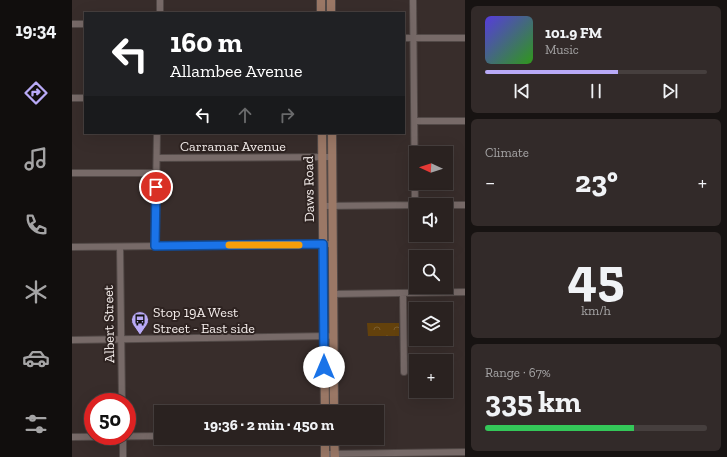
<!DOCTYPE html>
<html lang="en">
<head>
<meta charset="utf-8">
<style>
  :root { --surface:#2a2220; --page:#322a29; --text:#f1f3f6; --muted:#a5a4a5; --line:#463f3e; --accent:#b9aaf7 }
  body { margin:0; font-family:"Zilla Slab",serif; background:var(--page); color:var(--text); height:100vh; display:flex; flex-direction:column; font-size:15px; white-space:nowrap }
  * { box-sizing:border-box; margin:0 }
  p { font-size:13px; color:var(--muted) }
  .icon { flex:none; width:22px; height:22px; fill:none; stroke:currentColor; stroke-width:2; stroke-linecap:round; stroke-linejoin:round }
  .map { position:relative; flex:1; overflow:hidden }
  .side { display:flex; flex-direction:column; gap:6px; padding:6px; background:#171312; width:262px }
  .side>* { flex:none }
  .banner { position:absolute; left:12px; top:12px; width:321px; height:122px; border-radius:0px; box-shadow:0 4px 16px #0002,0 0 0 1px var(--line); background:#202124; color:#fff; overflow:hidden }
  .needle { width:26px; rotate:273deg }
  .buttons { position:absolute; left:337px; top:146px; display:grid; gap:8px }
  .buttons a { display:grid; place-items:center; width:44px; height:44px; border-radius:0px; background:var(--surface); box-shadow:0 4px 16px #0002,0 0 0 1px var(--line); font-size:20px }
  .speed { position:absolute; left:12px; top:393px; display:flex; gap:8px; font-size:20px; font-weight:700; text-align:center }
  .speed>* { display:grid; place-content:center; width:52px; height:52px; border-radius:50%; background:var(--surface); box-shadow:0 4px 16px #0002,0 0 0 1px var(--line); line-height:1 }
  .speed .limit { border:6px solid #d22; background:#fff; color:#111 }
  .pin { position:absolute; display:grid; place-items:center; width:34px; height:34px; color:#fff; margin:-17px; border:2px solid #fff; border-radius:50%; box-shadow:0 1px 4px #0007 }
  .me { position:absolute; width:44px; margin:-22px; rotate:0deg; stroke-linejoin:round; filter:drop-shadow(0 0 3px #0008) }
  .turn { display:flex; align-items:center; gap:14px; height:84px; padding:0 20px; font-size:18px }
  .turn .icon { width:52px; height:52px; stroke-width:2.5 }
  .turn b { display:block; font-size:28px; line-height:34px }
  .lanes { display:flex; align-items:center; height:38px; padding:0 20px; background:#0003; justify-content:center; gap:20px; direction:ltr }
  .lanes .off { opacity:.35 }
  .big { font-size:30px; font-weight:800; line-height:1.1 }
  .side .tile { flex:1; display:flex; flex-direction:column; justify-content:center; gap:6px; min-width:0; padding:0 14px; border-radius:6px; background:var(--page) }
  .side .dial { align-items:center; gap:0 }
  .dial b { font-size:52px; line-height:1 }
  .song { display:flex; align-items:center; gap:12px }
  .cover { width:48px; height:48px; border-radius:6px; background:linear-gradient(135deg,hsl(250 70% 55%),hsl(110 70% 35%)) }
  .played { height:4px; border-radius:2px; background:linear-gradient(90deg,var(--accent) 60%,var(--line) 60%) }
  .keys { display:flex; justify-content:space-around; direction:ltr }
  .heat { display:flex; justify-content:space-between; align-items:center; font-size:22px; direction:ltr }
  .charge { height:6px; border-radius:3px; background:linear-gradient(90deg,#34c759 67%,var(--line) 0) }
  .trip { position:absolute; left:82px; top:405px; width:230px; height:40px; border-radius:0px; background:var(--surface); box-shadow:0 4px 16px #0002,0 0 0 1px var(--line); font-weight:800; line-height:40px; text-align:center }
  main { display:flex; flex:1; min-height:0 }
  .tab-bar { display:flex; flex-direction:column; width:72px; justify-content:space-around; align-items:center; background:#110e0d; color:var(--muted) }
  .tab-bar .icon { width:28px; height:28px }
  .tab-bar .current { color:var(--accent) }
  .tab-bar b { font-size:18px; color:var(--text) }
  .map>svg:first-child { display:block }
</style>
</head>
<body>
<main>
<nav class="tab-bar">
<b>19:34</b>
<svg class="icon current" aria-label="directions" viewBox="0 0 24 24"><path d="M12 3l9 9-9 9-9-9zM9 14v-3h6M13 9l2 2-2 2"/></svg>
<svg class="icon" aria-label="music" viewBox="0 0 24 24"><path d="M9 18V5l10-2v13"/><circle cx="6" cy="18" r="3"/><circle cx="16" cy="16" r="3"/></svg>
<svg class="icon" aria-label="phone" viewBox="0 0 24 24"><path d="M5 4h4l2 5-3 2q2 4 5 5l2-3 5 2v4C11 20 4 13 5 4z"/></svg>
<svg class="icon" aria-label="climate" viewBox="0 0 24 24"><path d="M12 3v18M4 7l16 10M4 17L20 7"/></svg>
<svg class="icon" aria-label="car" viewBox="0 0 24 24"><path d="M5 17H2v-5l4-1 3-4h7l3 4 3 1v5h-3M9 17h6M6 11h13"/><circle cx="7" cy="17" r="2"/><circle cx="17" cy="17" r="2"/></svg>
<svg class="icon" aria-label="filters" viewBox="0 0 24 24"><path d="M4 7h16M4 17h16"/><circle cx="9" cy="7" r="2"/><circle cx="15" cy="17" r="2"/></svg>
</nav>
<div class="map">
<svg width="393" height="457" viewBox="0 0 393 457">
  <defs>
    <pattern id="forest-crowns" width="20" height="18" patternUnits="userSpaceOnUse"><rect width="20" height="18" fill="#63410c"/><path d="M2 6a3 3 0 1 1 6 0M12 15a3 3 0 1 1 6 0" fill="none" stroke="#7a5d30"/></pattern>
  </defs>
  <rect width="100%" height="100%" fill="#382d2b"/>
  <!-- forest -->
  <path fill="url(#forest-crowns)" d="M295,323H327V336H296Z"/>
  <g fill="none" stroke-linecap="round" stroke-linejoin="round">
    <!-- minor casing -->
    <g stroke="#524947" stroke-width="8">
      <path id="minor" d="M341,0L343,205
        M88,13V0
        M0,24H13
        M332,38H393
        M0,98H13
        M343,121H393
        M85,158L260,157
        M0,173H85
        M363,205H393
        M251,206L344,205
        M83,246L85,133
        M0,247L261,244
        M48,247L50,402
        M331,293L332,372
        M261,294L393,292
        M0,340L256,336
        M51,436V457
        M0,437L89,436
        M253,454L393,452"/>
    </g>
    <!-- secondary casing -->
    <g stroke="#524947" stroke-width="10">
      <path id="secondary" d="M249,0V13
        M259,0V13
        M250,133L253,412
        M260,133L262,412
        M253,438V457
        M262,438L263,457"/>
    </g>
    <!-- minor -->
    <use href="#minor" stroke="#776a68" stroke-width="6"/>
    <!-- secondary -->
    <use href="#secondary" stroke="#9b7866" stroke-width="8"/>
  </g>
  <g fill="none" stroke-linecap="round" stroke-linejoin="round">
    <!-- route casing -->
    <g stroke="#114b97" stroke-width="10">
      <path id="route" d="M84,187L83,246L251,244L252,367"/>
    </g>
    <!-- route -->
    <use href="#route" stroke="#1a73e8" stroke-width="7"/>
    <!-- slow -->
    <path stroke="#f59e0b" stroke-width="7" d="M157,245H227"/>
  </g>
  <!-- icons -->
  <defs>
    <g id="bus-pin" transform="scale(0.9)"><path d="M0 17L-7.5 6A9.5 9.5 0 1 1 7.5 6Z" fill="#b9aaf7" stroke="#2e2321"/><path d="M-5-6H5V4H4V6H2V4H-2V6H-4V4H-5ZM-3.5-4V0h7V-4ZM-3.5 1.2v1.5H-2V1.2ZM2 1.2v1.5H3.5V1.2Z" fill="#111"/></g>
  </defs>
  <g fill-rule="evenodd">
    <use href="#bus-pin" x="68" y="320"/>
  </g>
  <g text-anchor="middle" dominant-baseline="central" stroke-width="4" stroke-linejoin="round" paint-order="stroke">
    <!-- street labels -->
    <g font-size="14" fill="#f4edeb" stroke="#2e2321">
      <text x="161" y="146">Carramar Avenue</text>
      <text transform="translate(237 189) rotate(-91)">Daws Road</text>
      <text transform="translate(37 324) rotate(-91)">Albert Street</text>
    </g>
    <!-- poi labels -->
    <g font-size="14" fill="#f4edeb" stroke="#2e2321" text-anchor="start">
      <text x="81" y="312">Stop 19A West<tspan x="81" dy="16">Street - East side</tspan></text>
    </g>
  </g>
</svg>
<div class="buttons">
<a><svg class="needle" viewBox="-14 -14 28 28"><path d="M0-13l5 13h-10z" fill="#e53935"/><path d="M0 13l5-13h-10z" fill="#a5a4a5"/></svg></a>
<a><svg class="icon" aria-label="sound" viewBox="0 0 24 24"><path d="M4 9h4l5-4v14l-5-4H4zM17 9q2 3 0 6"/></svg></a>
<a><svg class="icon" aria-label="search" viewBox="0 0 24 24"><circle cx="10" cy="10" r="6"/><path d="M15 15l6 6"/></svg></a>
<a><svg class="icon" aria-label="layers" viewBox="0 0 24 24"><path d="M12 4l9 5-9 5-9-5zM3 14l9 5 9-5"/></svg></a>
<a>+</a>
</div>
<div class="speed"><div class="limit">50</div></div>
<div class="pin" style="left:84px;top:187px;background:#d93025"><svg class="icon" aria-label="arrive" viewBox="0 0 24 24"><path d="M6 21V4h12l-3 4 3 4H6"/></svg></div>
<svg class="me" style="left:252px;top:367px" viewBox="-20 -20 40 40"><circle r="19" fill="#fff"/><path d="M0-13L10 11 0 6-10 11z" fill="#1a73e8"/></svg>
<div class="trip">19:36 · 2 min · 450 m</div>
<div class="banner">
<div class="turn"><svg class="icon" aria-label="left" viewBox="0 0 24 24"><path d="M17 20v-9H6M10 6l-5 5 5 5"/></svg><div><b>160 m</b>Allambee Avenue</div></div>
<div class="lanes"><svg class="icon" aria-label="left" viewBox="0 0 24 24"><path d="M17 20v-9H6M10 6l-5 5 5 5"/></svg><svg class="icon off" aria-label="ahead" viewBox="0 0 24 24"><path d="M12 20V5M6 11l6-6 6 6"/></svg><svg class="icon off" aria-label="right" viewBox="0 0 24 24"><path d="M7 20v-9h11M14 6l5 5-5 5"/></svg></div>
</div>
</div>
<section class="side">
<div class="tile">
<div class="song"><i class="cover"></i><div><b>101.9 FM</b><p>Music</p></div></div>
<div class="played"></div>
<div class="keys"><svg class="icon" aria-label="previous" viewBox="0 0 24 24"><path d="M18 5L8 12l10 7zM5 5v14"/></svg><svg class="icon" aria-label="pause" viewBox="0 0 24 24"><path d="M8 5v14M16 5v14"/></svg><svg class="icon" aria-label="next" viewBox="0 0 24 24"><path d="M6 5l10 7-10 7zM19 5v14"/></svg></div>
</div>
<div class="tile"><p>Climate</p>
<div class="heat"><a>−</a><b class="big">23°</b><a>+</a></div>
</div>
<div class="tile dial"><b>45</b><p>km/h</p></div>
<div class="tile"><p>Range · 67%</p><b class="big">335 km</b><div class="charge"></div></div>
</section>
</main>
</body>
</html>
